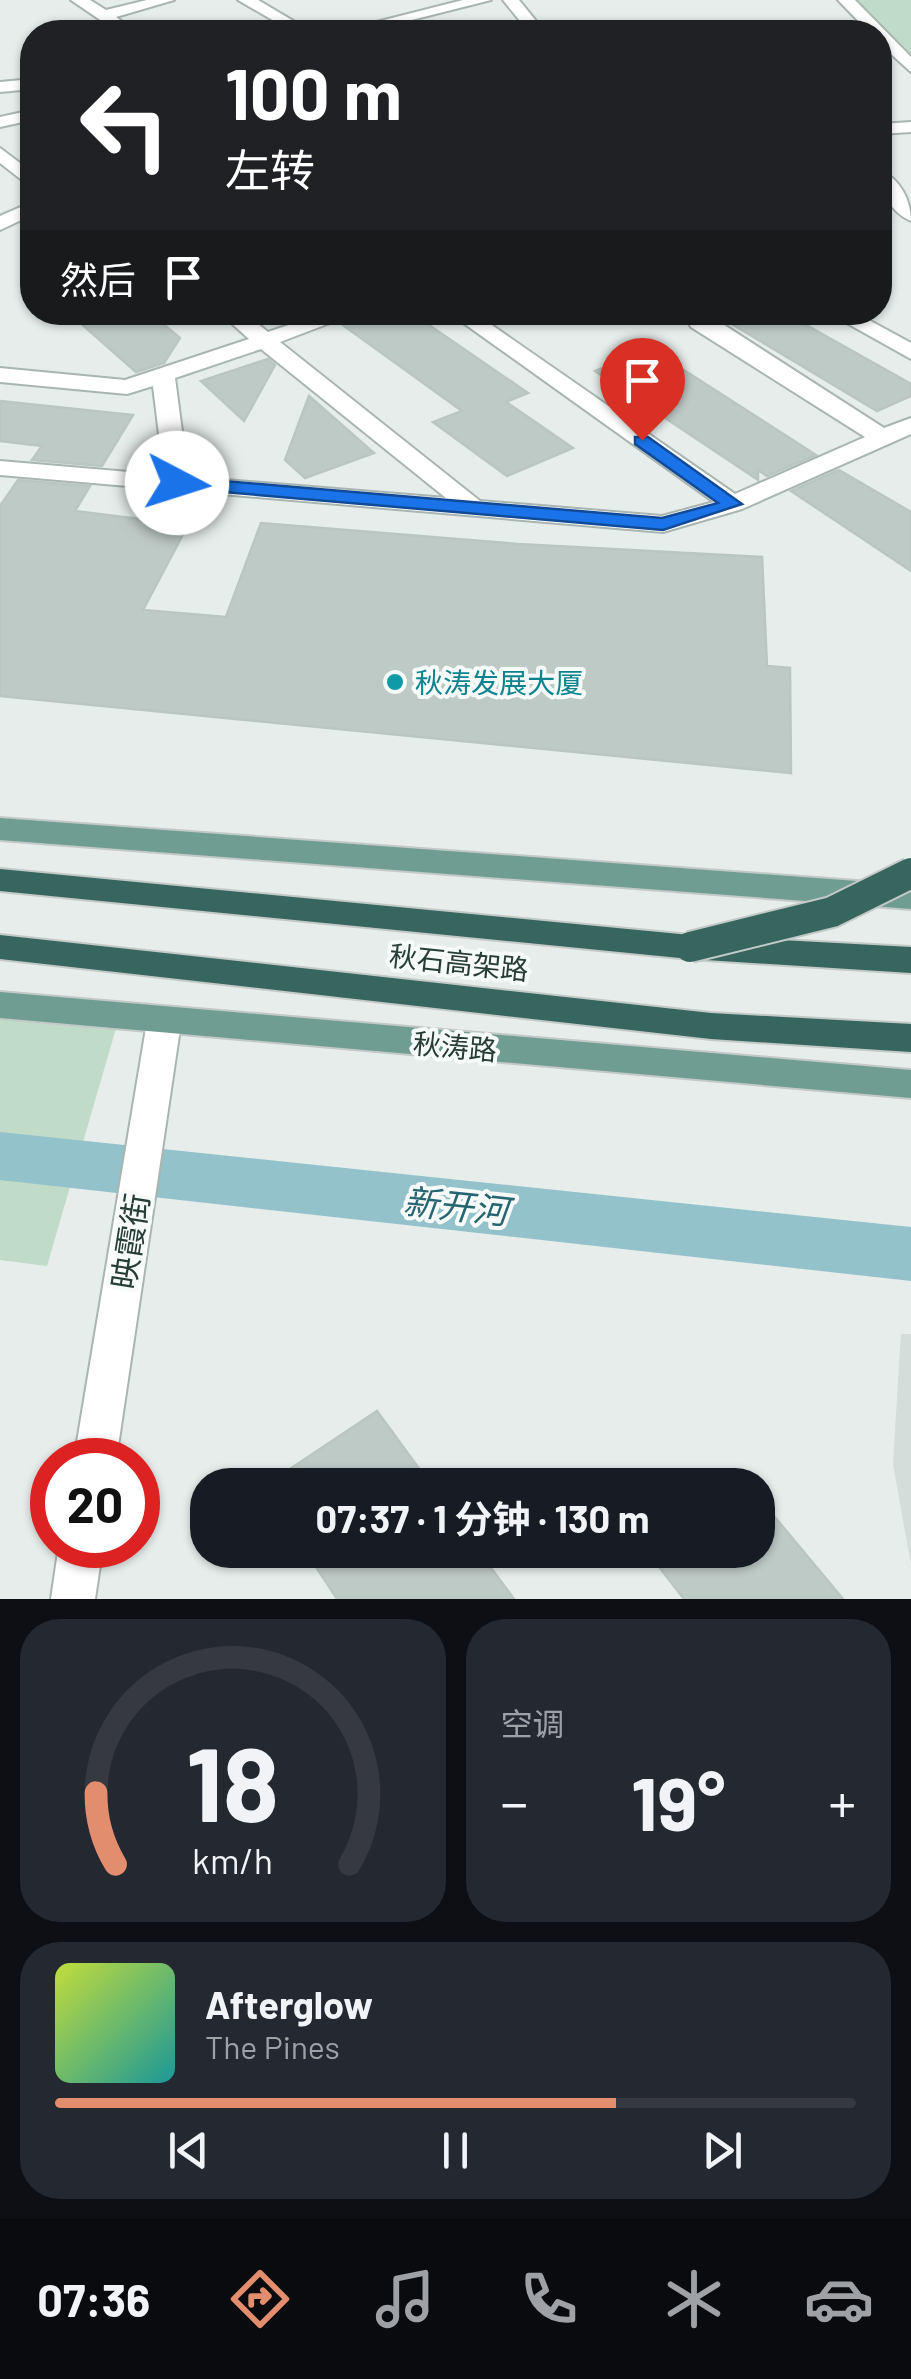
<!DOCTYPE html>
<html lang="zh">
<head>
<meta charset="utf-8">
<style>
  :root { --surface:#171b24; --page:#242831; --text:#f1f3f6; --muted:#9ea1a6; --line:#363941; --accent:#e28d6e }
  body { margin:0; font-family:Barlow,"Noto Sans SC",sans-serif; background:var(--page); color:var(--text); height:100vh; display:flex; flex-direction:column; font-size:38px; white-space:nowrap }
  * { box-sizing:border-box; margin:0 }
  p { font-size:32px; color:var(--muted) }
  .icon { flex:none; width:55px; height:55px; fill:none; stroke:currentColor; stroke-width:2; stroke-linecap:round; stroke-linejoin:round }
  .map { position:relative; height:1599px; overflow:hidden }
  .details { display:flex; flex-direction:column; gap:20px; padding:20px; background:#0d0f14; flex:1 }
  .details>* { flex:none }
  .top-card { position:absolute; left:20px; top:20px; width:872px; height:305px; border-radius:40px; box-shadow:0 2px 8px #0004; background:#202124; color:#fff; overflow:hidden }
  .speed { position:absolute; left:30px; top:1438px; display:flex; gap:20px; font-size:50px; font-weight:700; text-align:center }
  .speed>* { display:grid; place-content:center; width:130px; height:130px; border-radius:50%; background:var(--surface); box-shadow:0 2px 8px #0004; line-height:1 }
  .speed .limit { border:15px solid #d22; background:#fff; color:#111 }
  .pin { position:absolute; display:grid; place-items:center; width:85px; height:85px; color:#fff; margin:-102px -42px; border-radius:50% 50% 50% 0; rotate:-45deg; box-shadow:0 0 10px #0007 }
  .pin .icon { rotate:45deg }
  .me { position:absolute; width:110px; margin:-55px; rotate:95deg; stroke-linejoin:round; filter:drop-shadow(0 0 8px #0008) }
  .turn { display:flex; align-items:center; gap:35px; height:210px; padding:0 40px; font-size:45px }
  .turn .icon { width:130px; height:130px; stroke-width:2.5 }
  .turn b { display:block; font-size:70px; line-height:85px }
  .then { display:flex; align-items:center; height:95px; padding:0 40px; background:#0003; gap:20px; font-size:38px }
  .big { font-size:75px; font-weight:700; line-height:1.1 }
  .details .card { flex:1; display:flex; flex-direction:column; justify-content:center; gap:15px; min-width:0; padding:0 35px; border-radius:40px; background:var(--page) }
  .details .dial { align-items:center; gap:0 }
  .dial svg { height:260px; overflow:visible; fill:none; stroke:var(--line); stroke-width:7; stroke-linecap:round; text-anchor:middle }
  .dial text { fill:var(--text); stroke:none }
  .song { display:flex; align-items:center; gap:30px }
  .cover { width:120px; height:120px; border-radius:15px; background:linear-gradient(135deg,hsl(70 70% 55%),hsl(180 70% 35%)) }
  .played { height:10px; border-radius:5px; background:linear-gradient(90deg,var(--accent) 70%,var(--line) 70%) }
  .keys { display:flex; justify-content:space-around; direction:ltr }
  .heat { display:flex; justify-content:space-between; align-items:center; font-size:55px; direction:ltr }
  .details .tiles { flex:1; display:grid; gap:20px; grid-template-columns:1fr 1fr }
  .card:last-child { grid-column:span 2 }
  .trip { position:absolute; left:190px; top:1468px; width:585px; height:100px; border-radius:40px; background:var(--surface); box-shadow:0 2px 8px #0004; font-weight:700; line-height:100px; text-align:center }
  .tab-bar { display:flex; height:160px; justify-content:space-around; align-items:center; background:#090b0e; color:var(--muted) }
  .tab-bar .icon { width:70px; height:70px }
  .tab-bar .selected { color:var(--accent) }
  .tab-bar b { font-size:45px; color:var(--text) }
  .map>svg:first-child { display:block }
</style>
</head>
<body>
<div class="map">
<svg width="911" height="1599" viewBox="0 0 911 1599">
  <rect width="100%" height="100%" fill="#e6edea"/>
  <!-- built -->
  <path fill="#d4ddd9" d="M901,1334H911V1565L893,1464Z"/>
  <!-- green -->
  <path fill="#c1dbc9" d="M846,0H911V67Z
    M0,1005L119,1018L47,1266L0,1260Z"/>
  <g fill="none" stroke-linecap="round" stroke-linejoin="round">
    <!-- canal -->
    <path fill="#94c2cb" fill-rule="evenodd" d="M0,1132L911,1227V1281L0,1180Z"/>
  </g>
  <!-- building -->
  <path fill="#becac6" stroke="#b9c6c1" stroke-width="2.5" d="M68,312H149L180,338L164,363L136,372Z
    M362,312H410L528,393L506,402L573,448L507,476L433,422L462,411L340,323Z
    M712,312H783L911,384V396L877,411Z
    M651,349L816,455L767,476L758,470V480L595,371Z
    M268,359L275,365L244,421L201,381Z
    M309,396L374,453L305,478L285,460Z
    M0,401L133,415L102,466L32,460L42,446L0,441Z
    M839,470L911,512V571L791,491Z
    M18,480L90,486L75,511L188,525L143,610L226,617L261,523L518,544L762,557L767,666L790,668L791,773L0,696V506Z
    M377,1411L431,1485H266Z
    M758,1497L843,1599H684L649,1554L654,1550H758Z
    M305,1550H478L514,1599H337Z"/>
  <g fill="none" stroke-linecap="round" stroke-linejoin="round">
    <!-- minor casing -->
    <g stroke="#a9b5b1" stroke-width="4">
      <path id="minor" d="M71,0H90L106,10L147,0H174L116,17L136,32H118Z
        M238,0H258L312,32H293Z
        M463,0H491L364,32H337Z
        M503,0H519L545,32H529Z
        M838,0H855L911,57V72L880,44V32H869Z
        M32,79V89L0,92V82Z
        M32,110V120L0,127V117Z
        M911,122V132L880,134V124Z
        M0,148L32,172V188L0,163Z
        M880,170C900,179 911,200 911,221C891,213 880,191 880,170Z
        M32,202V215L0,230V216Z
        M219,312H243L268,332L327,312H359L280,342L480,501L662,516L714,502L448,312H473L735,494L865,437L691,327L683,312H704L884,428L911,418V434L742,509L663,532L0,475V461L164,475L153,386L127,394L0,382V368L125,380L249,339ZM261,349L446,498L188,477L175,378Z
        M827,312H854L911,343V359Z
        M164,1009L176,1013L181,1022L116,1460H74L147,1022L152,1013Z
        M59,1545H103L95,1599H51Z"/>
    </g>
    <!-- major casing -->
    <g stroke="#c3c9c7" stroke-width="4">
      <path id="major" d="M0,818L911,885V909L0,840Z
        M0,992L911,1070V1098L0,1018Z"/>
    </g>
    <!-- highway casing -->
    <g stroke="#c3c9c7" stroke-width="4">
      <path id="highway" d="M0,869L690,935L911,947V973L690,959L0,891Z
        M0,935L711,1013L911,1024V1052L711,1039L0,959Z"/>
    </g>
    <!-- minor -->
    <use href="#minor" fill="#fff" fill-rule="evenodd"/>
    <!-- major -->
    <use href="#major" fill="#6f9d92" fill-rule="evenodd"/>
    <!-- highway -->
    <use href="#highway" fill="#36665d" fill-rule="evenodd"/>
    <!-- highway-bridge casing -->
    <g stroke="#c3c9c7" stroke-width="34" stroke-linecap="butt">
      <path id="highway-bridge" d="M690,947L832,912L911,873"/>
    </g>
    <!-- highway-bridge -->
    <use href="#highway-bridge" stroke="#36665d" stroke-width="30"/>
  </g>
  <!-- route -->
  <path fill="#1a73e8" stroke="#114b97" stroke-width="2.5" d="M635,437H648L742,504L663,530L177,488L168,483L177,477L662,518L718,503L635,444Z"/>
  <!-- markers -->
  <circle fill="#0f9aa8" stroke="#f6faf8" stroke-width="4" cx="395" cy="682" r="10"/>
  <g text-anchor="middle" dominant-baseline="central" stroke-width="8" stroke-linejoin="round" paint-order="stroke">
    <!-- culture labels -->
    <g font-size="28" fill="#0d838f" stroke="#f6faf8" text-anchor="start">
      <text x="415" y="682">秋涛发展大厦</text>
    </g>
    <!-- street labels -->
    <g font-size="28" fill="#273d37" stroke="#f6faf8">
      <text transform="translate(459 962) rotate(6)">秋石高架路</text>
      <text transform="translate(455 1046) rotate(5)">秋涛路</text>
    </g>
    <!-- near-street labels -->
    <g font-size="32" fill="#273d37" stroke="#f6faf8">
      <text transform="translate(129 1241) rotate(-81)">映霞街</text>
    </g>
    <!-- near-water labels -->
    <g font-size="35" font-style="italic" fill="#276573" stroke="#f6faf8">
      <text transform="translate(456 1205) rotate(6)">新开河</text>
    </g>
  </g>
</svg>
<div class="speed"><div class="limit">20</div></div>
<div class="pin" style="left:642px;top:440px;background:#d93025"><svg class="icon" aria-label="arrive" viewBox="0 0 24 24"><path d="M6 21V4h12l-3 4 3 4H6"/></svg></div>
<svg class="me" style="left:177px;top:483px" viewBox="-20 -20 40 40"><circle r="19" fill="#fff"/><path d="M0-13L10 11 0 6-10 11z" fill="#1a73e8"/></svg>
<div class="trip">07:37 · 1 分钟 · 130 m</div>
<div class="top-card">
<div class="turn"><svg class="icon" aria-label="left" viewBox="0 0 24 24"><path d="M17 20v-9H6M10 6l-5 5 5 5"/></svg><div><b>100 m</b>左转</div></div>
<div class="then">然后<svg class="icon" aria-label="arrive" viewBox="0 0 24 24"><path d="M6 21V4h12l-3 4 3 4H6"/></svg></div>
</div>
</div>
<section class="details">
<div class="tiles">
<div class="card dial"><svg viewBox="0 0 100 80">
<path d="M14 69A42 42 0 1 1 86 69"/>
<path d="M14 69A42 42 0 0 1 8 47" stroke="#e28d6e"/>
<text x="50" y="56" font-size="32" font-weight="700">18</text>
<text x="50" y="72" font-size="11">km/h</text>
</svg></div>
<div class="card"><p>空调</p>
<div class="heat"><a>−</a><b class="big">19°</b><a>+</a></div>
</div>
<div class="card">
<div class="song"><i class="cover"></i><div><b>Afterglow</b><p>The Pines</p></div></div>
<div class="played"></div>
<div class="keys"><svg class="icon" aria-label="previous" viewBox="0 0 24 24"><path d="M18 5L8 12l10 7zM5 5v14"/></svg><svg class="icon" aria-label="pause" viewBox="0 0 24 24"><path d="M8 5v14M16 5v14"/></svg><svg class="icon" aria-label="next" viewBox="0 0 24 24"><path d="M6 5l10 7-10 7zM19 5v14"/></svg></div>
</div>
</div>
</section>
<nav class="tab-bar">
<b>07:36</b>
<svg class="icon selected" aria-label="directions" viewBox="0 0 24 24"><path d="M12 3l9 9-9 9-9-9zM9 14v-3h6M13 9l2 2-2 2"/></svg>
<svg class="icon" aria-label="music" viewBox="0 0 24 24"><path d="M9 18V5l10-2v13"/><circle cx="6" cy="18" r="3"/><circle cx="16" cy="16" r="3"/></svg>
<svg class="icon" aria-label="phone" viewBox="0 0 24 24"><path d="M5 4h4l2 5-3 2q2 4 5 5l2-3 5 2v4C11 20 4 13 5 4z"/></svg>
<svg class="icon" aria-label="climate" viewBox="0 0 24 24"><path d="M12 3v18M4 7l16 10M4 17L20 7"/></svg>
<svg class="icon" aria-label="car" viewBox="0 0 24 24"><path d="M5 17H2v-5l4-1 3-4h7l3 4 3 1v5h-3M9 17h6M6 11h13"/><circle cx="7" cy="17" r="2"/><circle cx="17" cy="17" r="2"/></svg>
</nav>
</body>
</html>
